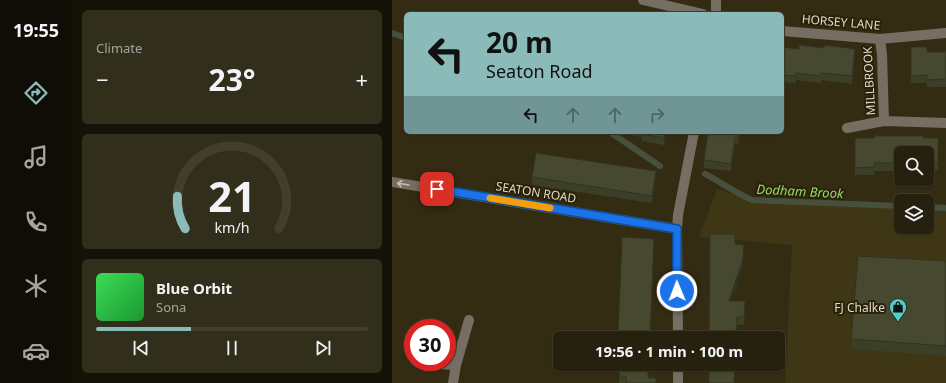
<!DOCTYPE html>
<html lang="en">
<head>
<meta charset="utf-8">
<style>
  :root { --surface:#26210e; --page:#322e1c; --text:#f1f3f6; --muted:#a4a39e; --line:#423e2e; --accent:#8bbbb9 }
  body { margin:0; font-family:"Noto Sans",sans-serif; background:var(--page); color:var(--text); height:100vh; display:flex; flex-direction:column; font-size:15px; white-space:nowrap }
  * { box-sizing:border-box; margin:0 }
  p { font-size:13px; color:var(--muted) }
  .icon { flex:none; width:22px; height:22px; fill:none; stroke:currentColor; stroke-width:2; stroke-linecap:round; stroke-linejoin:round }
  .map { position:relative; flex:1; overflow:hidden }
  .side { display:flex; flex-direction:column; gap:10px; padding:10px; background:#151208; width:320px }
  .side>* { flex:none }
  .top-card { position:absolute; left:12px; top:12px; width:380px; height:122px; border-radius:6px; box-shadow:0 1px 3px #0004,0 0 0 1px var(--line); background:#8bbbb9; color:#111; overflow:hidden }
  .buttons { position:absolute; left:502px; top:146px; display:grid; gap:8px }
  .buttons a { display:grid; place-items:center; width:40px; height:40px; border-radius:6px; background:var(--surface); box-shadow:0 1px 3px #0004,0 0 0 1px var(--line); font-size:20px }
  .speed { position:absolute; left:12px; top:319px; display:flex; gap:8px; font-size:20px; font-weight:700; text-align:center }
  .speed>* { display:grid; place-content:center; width:52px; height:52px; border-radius:50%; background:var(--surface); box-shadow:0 1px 3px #0004,0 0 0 1px var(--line); line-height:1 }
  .speed .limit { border:6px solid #d22; background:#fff; color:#111 }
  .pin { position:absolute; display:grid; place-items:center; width:34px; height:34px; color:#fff; margin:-17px; border-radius:8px; box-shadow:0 2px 6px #0006 }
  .me { position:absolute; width:44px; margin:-22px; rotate:359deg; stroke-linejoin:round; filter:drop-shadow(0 0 3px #0008) }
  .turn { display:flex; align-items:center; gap:14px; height:84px; padding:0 16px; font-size:18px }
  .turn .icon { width:52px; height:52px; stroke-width:2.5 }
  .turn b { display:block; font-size:28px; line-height:34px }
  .lanes { display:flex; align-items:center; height:38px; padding:0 16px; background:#0003; justify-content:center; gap:20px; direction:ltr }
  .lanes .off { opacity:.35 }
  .big { font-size:30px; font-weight:700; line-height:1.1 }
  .side .card { flex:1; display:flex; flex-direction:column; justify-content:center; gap:6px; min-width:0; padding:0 14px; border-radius:6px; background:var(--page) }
  .side .dial { align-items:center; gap:0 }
  .dial svg { height:104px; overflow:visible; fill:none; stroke:var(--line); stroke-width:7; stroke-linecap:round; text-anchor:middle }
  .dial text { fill:var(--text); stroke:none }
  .song { display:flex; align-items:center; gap:12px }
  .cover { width:48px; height:48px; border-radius:6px; background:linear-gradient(135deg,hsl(130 70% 55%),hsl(130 70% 35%)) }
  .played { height:4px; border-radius:2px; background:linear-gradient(90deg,var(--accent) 35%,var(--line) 35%) }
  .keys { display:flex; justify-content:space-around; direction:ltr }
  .heat { display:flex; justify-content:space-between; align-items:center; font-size:22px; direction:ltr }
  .trip { position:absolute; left:161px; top:331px; width:232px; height:40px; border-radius:6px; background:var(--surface); box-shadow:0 1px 3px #0004,0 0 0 1px var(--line); font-weight:700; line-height:40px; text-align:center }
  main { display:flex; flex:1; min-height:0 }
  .menu { display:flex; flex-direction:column; width:72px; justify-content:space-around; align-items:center; background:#0f0d06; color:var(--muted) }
  .menu .icon { width:28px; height:28px }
  .menu .selected { color:var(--accent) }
  .menu b { font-size:18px; color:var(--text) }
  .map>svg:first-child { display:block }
</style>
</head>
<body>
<main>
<nav class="menu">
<b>19:55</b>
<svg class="icon selected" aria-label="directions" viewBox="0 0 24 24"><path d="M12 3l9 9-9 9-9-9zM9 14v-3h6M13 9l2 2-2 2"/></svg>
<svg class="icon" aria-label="music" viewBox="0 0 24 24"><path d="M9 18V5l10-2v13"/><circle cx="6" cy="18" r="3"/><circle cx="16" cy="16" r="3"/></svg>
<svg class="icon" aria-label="phone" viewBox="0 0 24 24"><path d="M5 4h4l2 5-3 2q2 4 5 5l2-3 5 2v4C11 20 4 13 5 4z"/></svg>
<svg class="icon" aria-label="climate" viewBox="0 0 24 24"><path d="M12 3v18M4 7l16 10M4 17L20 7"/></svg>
<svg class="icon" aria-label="car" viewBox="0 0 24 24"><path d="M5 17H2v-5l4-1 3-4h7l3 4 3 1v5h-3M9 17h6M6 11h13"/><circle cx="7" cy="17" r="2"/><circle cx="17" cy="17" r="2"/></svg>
</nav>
<section class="side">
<div class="card"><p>Climate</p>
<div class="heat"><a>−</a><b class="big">23°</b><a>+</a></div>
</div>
<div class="card dial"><svg viewBox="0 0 100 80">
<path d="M14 69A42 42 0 1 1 86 69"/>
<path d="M14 69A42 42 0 0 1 8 44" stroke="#8bbbb9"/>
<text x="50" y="56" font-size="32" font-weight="700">21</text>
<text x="50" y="72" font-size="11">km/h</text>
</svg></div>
<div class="card">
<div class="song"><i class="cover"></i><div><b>Blue Orbit</b><p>Sona</p></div></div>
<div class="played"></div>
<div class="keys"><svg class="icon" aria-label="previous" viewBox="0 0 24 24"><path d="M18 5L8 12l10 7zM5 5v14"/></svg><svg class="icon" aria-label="pause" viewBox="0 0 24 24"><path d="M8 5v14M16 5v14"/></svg><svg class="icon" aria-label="next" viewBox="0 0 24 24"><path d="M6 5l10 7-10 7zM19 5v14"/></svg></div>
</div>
</section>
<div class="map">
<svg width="554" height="383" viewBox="0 0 554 383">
  <rect width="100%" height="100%" fill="#332c13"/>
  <!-- built -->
  <path fill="#3e3614" d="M325,189L360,200L509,206V227H535V207L554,208V383H393L400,245L307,237Z"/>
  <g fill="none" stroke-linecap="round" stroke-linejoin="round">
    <!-- stream -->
    <path stroke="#47503d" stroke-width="6" d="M0,33L14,38
      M218,132L268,166
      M313,174C329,182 343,193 360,200L509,206
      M535,207L554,208"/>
    <!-- minor -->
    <path stroke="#766e63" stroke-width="10" d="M251,0L311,14
      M324,14V0
      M390,31L488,39L554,33
      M488,39L490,54L492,121
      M455,128L492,121L554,123
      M0,182L285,229
      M286,338L285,229L286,215L302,132
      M28,363L64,365
      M286,364V383
      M61,383L64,365L77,320"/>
  </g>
  <!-- wall -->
  <path fill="#3c3f28" d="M390,47L463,56L460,84L429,80V83L404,80V83L390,82Z
    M519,47L535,52H554V87H535V83H519Z
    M241,132H274L272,145L250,141V137L241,136Z
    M348,132L346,144H343L339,171L312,168V160L319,133Z
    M463,138H546V170H535V153H509V171H482V175H463Z
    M140,177L264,179L260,203L140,185Z
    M318,234L343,244L351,266L339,301H353L352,325H345Z
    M554,261V356L459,349V339Z
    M228,364H257L256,378L264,383H227Z"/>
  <!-- shaded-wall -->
  <path fill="#313321" d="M463,49V56L460,84V76Z
    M273,132H274L272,145V138Z
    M347,132H348L346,144V137Z
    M343,137V144L339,171V164Z
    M264,171V179L260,203V196Z
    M352,245L351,266L337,308V301Z"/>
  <!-- building -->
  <path fill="#46492f" stroke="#313321" d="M407,45L432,48V45L463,49L460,76L429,73V76L404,73V76L390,75V47L407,49Z
    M519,47H535V52H554V79L535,80V75L519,76Z
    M250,132H273L272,138L250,134Z
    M316,132L319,133V132H347L346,137H343L339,164L312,160Z
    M482,136H531V138H546V163H535V153H509V163H482V167L463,168V138H482Z
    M144,153L264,171L260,196L140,177Z
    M318,234H343V244L352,245L351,259L337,301H353L352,317H345L344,338H317Z
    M230,237L262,239L258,338H230V337L226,336Z
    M466,256L554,261V346L459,339Z
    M228,364H256V378H264V383H234V376H227Z
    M317,364H343L342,383H317Z"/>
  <!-- one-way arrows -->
  <defs><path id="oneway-shaft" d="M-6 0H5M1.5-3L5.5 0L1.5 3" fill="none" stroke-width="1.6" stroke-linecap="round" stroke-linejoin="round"/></defs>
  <use stroke="#c5c0b2" href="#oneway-shaft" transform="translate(11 184) rotate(-171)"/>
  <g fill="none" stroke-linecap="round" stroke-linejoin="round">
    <!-- route casing -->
    <g stroke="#114b97" stroke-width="10">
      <path id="route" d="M45,189L285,229V291"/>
    </g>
    <!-- route -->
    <use href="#route" stroke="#1a73e8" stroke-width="7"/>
    <!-- slow -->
    <path stroke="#f59e0b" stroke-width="7" d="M98,198L158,208"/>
  </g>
  <!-- icons -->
  <defs>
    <g id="shop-pin" transform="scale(0.9)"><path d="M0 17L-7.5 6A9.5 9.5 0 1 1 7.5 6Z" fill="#52cdcc" stroke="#292208"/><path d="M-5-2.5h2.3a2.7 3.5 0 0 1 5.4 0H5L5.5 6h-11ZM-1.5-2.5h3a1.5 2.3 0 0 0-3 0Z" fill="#111"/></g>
  </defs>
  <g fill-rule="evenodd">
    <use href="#shop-pin" x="506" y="307"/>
  </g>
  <g text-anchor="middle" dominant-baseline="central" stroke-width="4" stroke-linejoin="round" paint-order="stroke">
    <!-- street labels -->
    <g font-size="12" fill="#dfdbcc" stroke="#292208">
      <text transform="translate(449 22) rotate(5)">HORSEY LANE</text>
      <text transform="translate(477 81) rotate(-93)">MILLBROOK</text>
      <text transform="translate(144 192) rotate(9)">SEATON ROAD</text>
    </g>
    <!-- poi labels -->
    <g font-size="12" fill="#dfdbcc" stroke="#292208" text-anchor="end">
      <text x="493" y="307">FJ Chalke</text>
    </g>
    <!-- water labels -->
    <g font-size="13" font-style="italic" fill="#97d970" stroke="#292208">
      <text transform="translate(408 191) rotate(3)">Dodham Brook</text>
    </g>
  </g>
</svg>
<div class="buttons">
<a><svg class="icon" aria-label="search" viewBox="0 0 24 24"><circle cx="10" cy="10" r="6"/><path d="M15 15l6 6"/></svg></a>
<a><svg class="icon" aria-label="layers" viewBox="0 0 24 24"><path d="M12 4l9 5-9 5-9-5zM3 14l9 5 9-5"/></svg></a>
</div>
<div class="speed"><div class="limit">30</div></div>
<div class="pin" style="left:45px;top:189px;background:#d93025"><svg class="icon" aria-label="arrive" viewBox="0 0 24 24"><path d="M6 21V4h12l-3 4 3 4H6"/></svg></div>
<svg class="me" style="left:285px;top:291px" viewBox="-20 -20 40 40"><circle r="17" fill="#1a73e8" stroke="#fff" stroke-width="3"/><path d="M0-11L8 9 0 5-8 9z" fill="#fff"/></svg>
<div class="trip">19:56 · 1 min · 100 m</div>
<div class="top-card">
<div class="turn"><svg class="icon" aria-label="left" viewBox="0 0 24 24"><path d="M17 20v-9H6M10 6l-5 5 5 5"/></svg><div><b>20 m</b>Seaton Road</div></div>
<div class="lanes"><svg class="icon" aria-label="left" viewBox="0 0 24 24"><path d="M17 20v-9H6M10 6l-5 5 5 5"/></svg><svg class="icon off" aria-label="ahead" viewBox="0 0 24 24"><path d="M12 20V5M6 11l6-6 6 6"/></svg><svg class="icon off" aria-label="ahead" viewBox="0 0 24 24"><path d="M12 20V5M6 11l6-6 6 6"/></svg><svg class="icon off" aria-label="right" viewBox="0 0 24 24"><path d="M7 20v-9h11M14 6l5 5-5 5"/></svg></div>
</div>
</div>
</main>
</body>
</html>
